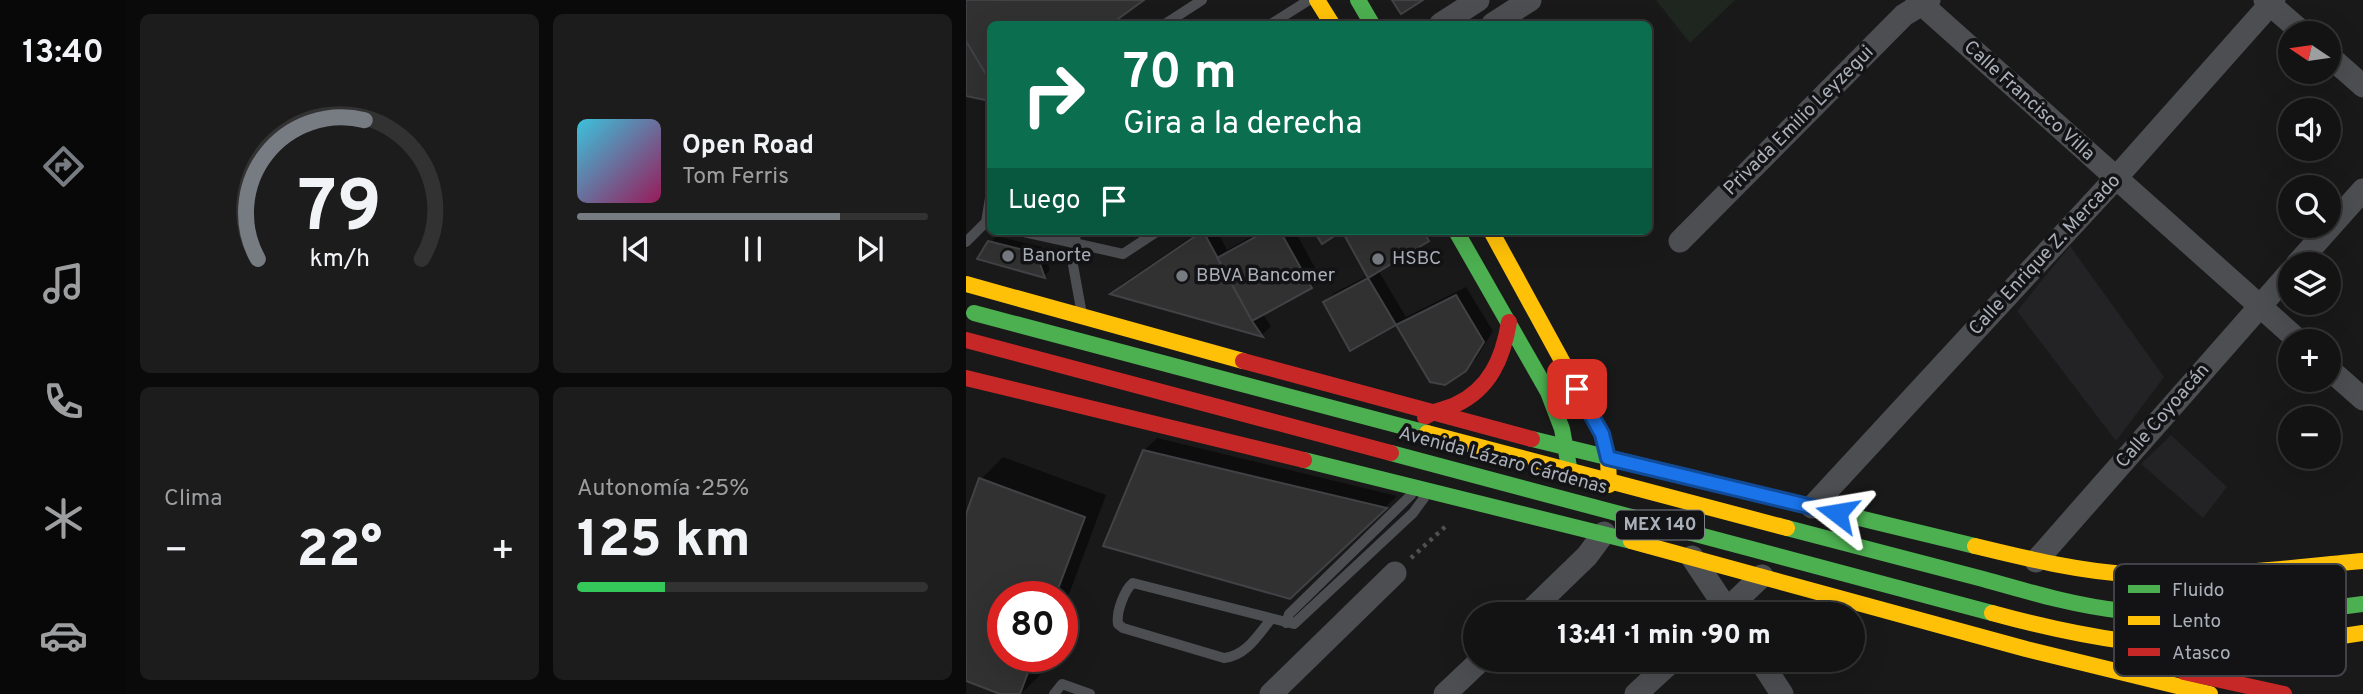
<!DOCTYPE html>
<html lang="es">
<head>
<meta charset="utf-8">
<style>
  :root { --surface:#131313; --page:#1c1c1c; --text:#f1f3f6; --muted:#9d9ea0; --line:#323233; --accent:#777b82 }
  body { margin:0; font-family:Overpass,sans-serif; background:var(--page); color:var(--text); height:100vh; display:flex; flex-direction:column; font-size:26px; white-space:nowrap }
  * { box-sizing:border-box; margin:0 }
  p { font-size:23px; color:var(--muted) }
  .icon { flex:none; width:38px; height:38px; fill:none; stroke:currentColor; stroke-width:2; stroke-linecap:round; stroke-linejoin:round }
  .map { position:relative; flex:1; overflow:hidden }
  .side { display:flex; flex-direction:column; gap:14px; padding:14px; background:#0a0a0a; width:840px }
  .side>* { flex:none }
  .hud { position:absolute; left:21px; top:21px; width:665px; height:214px; border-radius:10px; box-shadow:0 7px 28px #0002,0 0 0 2px var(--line); background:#0b6e4f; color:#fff; overflow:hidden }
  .needle { width:46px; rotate:283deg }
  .tools { position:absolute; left:1312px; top:21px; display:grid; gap:14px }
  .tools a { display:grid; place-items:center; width:63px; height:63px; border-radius:50%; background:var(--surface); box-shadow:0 7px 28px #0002,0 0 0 2px var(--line); font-size:35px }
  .speed { position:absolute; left:21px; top:581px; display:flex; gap:14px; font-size:35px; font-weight:700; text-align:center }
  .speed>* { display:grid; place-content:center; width:91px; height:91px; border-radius:50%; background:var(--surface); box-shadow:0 7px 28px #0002,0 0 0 2px var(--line); line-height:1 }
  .speed .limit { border:10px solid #d22; background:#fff; color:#111 }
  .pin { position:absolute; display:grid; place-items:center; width:60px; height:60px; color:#fff; margin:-30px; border-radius:14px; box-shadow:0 4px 10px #0006 }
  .me { position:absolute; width:77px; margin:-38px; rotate:284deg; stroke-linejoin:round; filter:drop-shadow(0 0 5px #0008) }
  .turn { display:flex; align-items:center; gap:24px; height:147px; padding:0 21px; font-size:32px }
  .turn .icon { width:91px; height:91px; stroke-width:2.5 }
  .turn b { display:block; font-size:49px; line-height:60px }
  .then { display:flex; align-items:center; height:66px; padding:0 21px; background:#0003; gap:14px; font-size:26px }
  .big { font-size:52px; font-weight:800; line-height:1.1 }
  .side .widget { flex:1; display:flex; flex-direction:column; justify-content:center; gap:10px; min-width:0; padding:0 24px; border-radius:10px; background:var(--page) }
  .side .dial { align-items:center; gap:0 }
  .dial svg { height:182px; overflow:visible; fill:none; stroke:var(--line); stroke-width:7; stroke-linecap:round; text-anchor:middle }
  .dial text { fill:var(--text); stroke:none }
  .song { display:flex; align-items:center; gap:21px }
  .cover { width:84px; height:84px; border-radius:10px; background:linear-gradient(135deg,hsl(190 70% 55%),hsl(330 70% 35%)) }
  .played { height:7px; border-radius:4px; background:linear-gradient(90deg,var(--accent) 75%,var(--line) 75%) }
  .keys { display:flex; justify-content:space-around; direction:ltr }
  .heat { display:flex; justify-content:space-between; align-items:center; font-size:38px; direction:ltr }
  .charge { height:10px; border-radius:5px; background:linear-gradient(90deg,#34c759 25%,var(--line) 0) }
  .side .tiles { flex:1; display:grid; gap:14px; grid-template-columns:repeat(2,1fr) }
  .trip { position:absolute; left:497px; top:602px; width:402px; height:70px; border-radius:35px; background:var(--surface); box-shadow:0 7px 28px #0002,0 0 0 2px var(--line); font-weight:800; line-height:70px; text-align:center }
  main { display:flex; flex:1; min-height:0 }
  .dock { display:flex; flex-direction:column; width:126px; justify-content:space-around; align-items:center; background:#080808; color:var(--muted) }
  .dock .icon { width:49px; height:49px }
  .dock .active { color:var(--accent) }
  .dock b { font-size:32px; color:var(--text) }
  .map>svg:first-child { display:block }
</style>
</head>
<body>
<main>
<nav class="dock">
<b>13:40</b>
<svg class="icon active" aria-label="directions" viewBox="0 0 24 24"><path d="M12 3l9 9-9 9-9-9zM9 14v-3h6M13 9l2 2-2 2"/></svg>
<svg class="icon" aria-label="music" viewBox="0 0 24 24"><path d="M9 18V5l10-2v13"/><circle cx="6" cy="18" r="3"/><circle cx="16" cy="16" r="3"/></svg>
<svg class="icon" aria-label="phone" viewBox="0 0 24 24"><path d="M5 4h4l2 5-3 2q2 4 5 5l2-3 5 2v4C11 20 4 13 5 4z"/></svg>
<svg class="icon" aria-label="climate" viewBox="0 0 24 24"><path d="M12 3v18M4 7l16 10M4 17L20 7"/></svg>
<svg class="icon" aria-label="car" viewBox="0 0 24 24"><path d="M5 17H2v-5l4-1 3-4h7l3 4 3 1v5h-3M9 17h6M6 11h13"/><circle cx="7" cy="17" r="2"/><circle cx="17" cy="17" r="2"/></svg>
</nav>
<section class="side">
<div class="tiles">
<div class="widget dial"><svg viewBox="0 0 100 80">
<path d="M14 69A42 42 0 1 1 86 69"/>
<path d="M14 69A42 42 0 0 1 61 8" stroke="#777b82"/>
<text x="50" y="56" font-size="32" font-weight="700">79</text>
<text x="50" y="72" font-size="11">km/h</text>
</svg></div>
<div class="widget">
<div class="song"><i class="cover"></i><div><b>Open Road</b><p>Tom Ferris</p></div></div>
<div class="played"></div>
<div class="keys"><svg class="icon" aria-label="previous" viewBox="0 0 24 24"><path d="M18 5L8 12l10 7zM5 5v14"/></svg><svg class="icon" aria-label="pause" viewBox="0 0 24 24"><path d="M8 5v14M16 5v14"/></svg><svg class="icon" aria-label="next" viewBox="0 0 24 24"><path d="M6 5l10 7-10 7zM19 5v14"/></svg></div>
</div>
<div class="widget"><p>Clima</p>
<div class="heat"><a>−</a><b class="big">22°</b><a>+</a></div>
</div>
<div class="widget"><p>Autonomía · 25%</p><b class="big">125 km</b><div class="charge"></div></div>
</div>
</section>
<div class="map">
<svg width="1397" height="694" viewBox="0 0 1397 694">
  <rect width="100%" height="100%" fill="#191919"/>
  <!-- built -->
  <path fill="#232325" d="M1104,246L1198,377L1150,441L1051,311Z
    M1205,435L1261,487L1237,518L1175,464Z"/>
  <!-- green -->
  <path fill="#1e261f" d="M690,0H769L724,43Z"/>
  <!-- shadow -->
  <path fill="#0007" d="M0,0H175L142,24H24V99L0,94Z
    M234,231H251L261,250L295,231H329L354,277L345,287L297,314L305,326L296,335L148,293L156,284Z
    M378,231H471L462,239L412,270L440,317L500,287L527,331L510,359L499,370L465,380L431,323L385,349L359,303L368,293L403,275Z
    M30,236L76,247L84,270L78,276L14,258Z
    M191,438L431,496L324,597L178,451Z
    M37,457L140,495L96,613V597H37V656H80L73,676L55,694H40L0,680V519L15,479Z"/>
  <!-- building -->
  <path fill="#313131" stroke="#414245" stroke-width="2" d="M0,0H178L145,24H24V81L0,41Z
    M426,0H457L435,14Z
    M0,41L24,81V101L0,96Z
    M237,231L286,321L297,337L144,294Z
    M300,231H314L346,288L286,321L251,258Z
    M348,231H376L356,244Z
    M376,231H458L463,241L402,278Z
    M22,241L70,253L79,278L11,259Z
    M402,278L430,325L384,351L357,302Z
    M490,295L518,342L500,371L479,385L464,382L430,325Z
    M177,450L421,508L324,599L137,546Z
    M13,478L119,517L89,597H37V656H68L54,694H34L0,681V514Z"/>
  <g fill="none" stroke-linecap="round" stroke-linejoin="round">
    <!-- path -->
    <path stroke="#4f5053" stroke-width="4.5" stroke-dasharray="3.5 5" stroke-linecap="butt" d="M445,558L480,526"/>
    <!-- lane -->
    <path stroke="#4c4e52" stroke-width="10" d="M199,24L236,0
      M305,24L343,0
      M20,222L24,198
      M53,231L108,243L107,265L115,309
      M111,231L108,243L157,254L192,231
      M0,242L20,222L24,223
      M305,619C292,635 280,656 258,658L157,628L152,624C150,613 158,590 167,583L328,624L447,513L458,498
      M320,623L323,614L445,495
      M88,694L96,684L124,694"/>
    <!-- street -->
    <path stroke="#4c4e52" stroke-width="23" d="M951,0L1333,341
      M1299,0L1337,33
      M475,24L512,0
      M527,24L564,0
      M1363,56L1397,86
      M714,241L938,15L963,0
      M1331,264L1397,190
      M1363,369L1397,399
      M846,507L1149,179L1308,0
      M726,557L764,614
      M1070,561L1325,271
      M561,614L621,556L638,533
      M756,614L796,576
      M794,660L816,694
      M305,694L429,573
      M479,694L515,660
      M670,694L707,660"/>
    <!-- fast -->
    <path stroke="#4caf50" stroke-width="16" d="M392,0L406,24
      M490,231L582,392L596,429L604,472
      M566,439L1009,546
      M338,460L665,541"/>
    <!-- slow -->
    <path stroke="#ffc107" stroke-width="16" d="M351,0L366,24
      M525,231L636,434L642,458L643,485
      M0,284L277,361
      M665,541L1060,649L1244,694
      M1009,546C1059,558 1110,571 1162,574C1240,579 1319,568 1397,561"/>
    <!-- jam -->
    <path stroke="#c62828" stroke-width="16" d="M277,361L566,439
      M0,378L338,460
      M459,417C468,410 479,410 489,405C524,389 537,358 543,322
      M1218,672L1318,694"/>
    <!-- fast-bridge -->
    <path stroke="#4caf50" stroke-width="16" d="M8,313L461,433
      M425,453L1026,613
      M821,528C886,545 952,562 1017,579C1063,592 1110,606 1158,611C1237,620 1318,615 1397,604"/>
    <!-- slow-bridge -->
    <path stroke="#ffc107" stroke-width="16" d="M461,433L821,528
      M1026,613C1095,632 1170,647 1242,648C1294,648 1346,641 1397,633"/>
    <!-- jam-bridge -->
    <path stroke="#c62828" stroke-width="16" d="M0,340L425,453"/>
  </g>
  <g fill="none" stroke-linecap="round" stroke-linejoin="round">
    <!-- route casing -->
    <g stroke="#114b97" stroke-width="18">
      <path id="route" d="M611,389L636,434L642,458L871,513"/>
    </g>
    <!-- route -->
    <use href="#route" stroke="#1a73e8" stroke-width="12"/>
  </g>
  <!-- markers -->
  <g fill="#777b82" stroke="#131315" stroke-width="2.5">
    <circle cx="42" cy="256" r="7"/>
    <circle cx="412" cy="259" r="7"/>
    <circle cx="216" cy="276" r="7"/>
  </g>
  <g text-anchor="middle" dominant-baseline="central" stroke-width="7" stroke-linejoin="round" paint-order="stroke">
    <!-- shield labels -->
    <rect fill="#131315" stroke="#7d8188" stroke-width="2" x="650" y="510.5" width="88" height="29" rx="5"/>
    <g font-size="18" font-weight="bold" fill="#aab0ba">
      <text x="694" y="525">MEX 140</text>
    </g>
    <!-- street labels -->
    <g font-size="19" fill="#aab0ba" stroke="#131315">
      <text transform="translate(1063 101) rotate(42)">Calle Francisco Villa</text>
      <text transform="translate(833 121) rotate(-45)">Privada Emilio Leyzegui</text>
      <text transform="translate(1079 255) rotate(-47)">Calle Enrique Z. Mercado</text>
      <text transform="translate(1197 416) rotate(-49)">Calle Coyoacán</text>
      <text transform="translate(537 461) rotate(15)">Avenida Lázaro Cárdenas</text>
    </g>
    <!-- poi labels -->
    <g font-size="19" fill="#aab0ba" stroke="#131315" text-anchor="start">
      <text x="56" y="256">Banorte</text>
      <text x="426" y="259">HSBC</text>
      <text x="230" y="276">BBVA Bancomer</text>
    </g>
  </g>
  <!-- legend -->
  <rect x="1148" y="564" width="232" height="112" rx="10" fill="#131315" stroke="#404247" stroke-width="2"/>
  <rect x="1162" y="585" width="32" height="8" fill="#4caf50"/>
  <rect x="1162" y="616" width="32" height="9" fill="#ffc107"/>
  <rect x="1162" y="648" width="32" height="8" fill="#c62828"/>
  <g font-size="19" fill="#aab0ba">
    <text x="1206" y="596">Fluido</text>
    <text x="1206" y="627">Lento</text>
    <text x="1206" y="659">Atasco</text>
  </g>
</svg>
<div class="tools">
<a><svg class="needle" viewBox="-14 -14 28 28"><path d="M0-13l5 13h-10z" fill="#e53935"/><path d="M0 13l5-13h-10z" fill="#9d9ea0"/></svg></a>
<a><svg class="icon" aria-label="sound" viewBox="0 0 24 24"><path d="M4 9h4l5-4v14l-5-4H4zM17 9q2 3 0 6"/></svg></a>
<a><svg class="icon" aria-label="search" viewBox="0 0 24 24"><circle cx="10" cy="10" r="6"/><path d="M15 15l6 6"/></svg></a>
<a><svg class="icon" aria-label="layers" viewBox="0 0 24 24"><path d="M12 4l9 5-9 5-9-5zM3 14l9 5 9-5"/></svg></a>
<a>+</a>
<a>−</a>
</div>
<div class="speed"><div class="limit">80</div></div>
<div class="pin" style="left:611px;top:389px;background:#d93025"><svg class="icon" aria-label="arrive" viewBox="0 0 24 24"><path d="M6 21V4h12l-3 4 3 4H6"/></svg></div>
<svg class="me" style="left:871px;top:513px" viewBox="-20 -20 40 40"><path d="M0-17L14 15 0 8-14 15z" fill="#1a73e8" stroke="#fff" stroke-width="4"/></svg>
<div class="trip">13:41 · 1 min · 90 m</div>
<div class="hud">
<div class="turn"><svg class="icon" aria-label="right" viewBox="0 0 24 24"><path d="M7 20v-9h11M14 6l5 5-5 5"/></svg><div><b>70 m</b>Gira a la derecha</div></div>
<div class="then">Luego<svg class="icon" aria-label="arrive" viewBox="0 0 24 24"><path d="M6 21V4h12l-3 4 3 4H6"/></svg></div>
</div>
</div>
</main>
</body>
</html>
